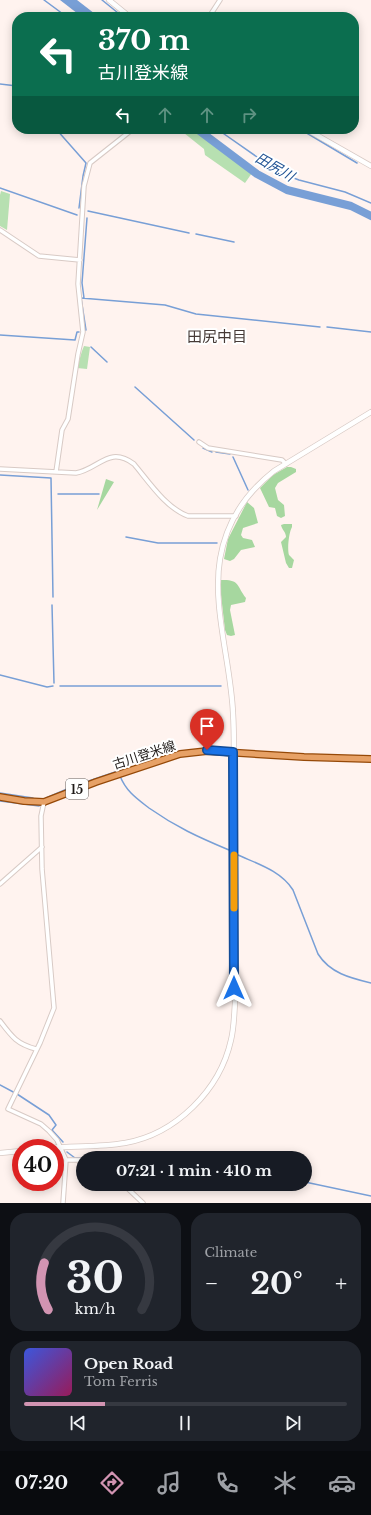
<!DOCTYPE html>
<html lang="en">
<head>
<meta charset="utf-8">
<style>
  :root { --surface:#171b24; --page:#20242c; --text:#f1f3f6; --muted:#9ea1a6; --line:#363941; --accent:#d294b2 }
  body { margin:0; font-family:"Libre Baskerville","Noto Sans JP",serif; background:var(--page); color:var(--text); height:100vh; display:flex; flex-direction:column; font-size:15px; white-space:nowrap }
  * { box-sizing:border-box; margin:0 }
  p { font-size:13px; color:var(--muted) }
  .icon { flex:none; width:22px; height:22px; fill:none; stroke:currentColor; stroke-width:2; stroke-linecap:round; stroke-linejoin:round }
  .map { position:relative; height:1203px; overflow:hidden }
  .drawer { display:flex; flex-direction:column; gap:10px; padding:10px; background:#0d0f14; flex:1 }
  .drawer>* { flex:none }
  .hud { position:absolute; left:12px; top:12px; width:347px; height:122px; border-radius:16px; box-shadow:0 2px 10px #0003; background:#0b6e4f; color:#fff; overflow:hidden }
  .speed { position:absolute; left:12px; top:1139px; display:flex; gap:8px; font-size:20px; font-weight:700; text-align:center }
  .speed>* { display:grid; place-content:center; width:52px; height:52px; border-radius:50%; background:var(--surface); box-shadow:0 2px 10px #0003; line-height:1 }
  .speed .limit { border:6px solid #d22; background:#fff; color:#111 }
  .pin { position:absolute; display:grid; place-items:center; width:34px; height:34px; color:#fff; margin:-41px -17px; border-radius:50% 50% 50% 0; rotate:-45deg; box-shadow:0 0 4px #0007 }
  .pin .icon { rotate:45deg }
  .me { position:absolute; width:44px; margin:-22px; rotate:0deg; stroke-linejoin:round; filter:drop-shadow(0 0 3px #0008) }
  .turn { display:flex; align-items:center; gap:14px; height:84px; padding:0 20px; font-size:18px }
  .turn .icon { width:52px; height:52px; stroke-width:2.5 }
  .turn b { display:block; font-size:28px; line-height:34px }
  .lanes { display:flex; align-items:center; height:38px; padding:0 20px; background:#0003; justify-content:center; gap:20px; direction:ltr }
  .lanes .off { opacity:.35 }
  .big { font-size:30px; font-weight:700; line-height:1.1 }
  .drawer .widget { flex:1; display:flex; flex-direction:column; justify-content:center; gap:6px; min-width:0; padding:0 14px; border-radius:16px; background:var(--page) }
  .drawer .dial { align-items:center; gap:0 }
  .dial svg { height:104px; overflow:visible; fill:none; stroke:var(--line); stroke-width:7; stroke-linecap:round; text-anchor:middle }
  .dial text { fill:var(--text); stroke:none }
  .song { display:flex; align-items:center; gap:12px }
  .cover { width:48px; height:48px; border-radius:6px; background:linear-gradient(135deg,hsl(230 70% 55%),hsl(330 70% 35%)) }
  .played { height:4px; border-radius:2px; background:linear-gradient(90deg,var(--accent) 25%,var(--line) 25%) }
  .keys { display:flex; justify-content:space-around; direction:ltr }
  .heat { display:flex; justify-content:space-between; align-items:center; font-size:22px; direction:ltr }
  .drawer .tiles { flex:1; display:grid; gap:10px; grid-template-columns:1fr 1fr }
  .widget:last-child { grid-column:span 2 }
  .trip { position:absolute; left:76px; top:1151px; width:236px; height:40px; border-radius:20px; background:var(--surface); box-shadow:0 2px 10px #0003; font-weight:700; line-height:40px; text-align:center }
  .tab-bar { display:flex; height:64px; justify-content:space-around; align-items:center; background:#090b0e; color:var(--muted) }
  .tab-bar .icon { width:28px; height:28px }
  .tab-bar .active { color:var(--accent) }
  .tab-bar b { font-size:18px; color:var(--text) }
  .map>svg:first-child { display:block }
</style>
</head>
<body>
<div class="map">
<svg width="371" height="1203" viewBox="0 0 371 1203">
  <rect width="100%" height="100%" fill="#fff3ef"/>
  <!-- green -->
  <path fill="#b7e0b1" d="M179,129H191L252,173L245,183L205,155L204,149Z
    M1,191L10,194L7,230L0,226V195Z
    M84,346L90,347L87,369L77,368L82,351Z"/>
  <!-- forest -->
  <path fill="#a6d79f" d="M287,467H291L296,469V472L278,483L275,488L278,500L284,505L285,516L281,518L277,516L275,508L269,507L260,488L273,475Z
    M106,479L114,482L97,510Z
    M247,502L254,508L258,523L243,528L241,535L243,538L252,540L255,547L241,550L234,559L230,561L224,559L228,539Z
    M284,524H292V527C289,532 287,549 289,555C290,556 293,559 294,560L292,568H289L286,563L281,542L286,537C286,532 282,530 281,525Z
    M220,580C240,579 236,585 246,598L245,602L231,605L230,610L235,635L231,636L227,635L225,630L220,586Z"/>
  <!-- water -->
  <path fill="#789fd6" d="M60,0H77L99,17H82Z"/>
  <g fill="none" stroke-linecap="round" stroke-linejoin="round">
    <!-- stream -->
    <path stroke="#789fd6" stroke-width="1.5" d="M44,0L67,17
      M102,0L123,17
      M0,84L17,86
      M56,129L86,163L83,176L79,208
      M217,129L270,166L286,175L299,180L345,192L371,203
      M300,129L357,163
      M0,188L77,215
      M88,211L189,233
      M196,234L234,242
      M84,298L82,283L87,218
      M327,327L371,332
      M84,330H86L81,298L165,305L196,314L320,327
      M0,335L75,340L77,332H79
      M91,347L107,362
      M135,387L194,440
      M203,448L212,452
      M216,452L230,454
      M233,457L248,490
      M0,475L51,478L53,597
      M58,494H99
      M126,537L158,543H217
      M52,605L54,683
      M0,675L47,687L53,686
      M60,686H221
      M120,776C126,791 136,798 149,808C176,827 198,837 229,850
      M0,793L33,798
      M46,798L74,786L118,771V772
      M0,801L39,806L40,805
      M238,855C258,864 281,871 293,890L318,954C330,973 350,978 371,983
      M0,1085L17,1094L49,1115L56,1125L52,1130L63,1142
      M67,1152L75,1158H81
      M305,1182L371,1196
      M199,1184H200"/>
    <!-- river -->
    <path stroke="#789fd6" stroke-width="8" d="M197,129L257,174L287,190L351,206L371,216"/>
    <!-- street casing -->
    <g stroke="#d8cac5" stroke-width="5.5">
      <path id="street" d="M209,17L220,0
        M0,230L39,256L80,260
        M199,442L208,448L282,460L286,464
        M0,469L76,473C99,469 109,445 134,464C149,482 166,508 188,516H236
        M56,472L62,430L68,419L78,354L83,332L78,284L84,186L90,163L133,129
        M44,802L41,816L42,869L54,1008L40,1043L8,1109L41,1124L49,1131L57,1140L66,1160L63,1203
        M0,884L42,847
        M0,1021C12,1037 17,1044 36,1049
        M66,1160H83
        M123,1184L143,1203"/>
    </g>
    <!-- secondary casing -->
    <g stroke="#d8cac5" stroke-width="6">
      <path id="secondary" d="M109,0L130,17
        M306,129L371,166
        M51,1148C76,1146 101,1147 125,1143C176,1134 220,1090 231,1040C234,1028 234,1016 235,1003C234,937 234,870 234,803C233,773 235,743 233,713C231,664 212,607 220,559C226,523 246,493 274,471L371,412
        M0,1153L21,1151"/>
    </g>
    <!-- primary casing -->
    <g stroke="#964908" stroke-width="8">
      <path id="primary" d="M0,797L24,801L44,802L96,782L180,754L207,751L304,757L371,759"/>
    </g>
    <!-- street -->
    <use href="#street" stroke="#fff" stroke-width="3.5"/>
    <!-- secondary -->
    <use href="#secondary" stroke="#fff" stroke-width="4.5"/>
    <!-- primary -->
    <use href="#primary" stroke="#e7a166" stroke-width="5.5"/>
  </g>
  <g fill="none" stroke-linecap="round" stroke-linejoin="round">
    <!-- route casing -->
    <g stroke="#114b97" stroke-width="10">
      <path id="route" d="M207,750L233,752L234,988"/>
    </g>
    <!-- route -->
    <use href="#route" stroke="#1a73e8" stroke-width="7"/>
    <!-- slow -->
    <path stroke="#f59e0b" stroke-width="7" d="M234,855V908"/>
  </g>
  <g text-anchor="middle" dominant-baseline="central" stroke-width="4" stroke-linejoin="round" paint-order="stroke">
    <!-- shield labels -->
    <rect fill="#fff" stroke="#625e5d" stroke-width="1" x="66" y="779" width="22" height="20" rx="3"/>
    <g font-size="12" font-weight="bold" fill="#1e1917">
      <text x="77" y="789">15</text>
    </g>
    <!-- street labels -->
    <g font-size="13" fill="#1e1917" stroke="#fff">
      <text transform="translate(144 755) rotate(-18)">古川登米線</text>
    </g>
    <!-- water labels -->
    <g font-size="14" font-style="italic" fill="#1e5193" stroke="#fff">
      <text transform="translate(275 167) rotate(30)">田尻川</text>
    </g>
    <!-- quarter labels -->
    <g font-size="15" fill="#463b37" stroke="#fff">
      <text x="217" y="336">田尻中目</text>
    </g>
  </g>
</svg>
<div class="speed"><div class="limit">40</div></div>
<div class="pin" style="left:207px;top:750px;background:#d93025"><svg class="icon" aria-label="arrive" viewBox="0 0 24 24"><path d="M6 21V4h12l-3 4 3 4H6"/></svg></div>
<svg class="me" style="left:234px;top:988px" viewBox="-20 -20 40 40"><path d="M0-17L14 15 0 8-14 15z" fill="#1a73e8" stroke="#fff" stroke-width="4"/></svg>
<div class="trip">07:21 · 1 min · 410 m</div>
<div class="hud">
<div class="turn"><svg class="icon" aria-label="left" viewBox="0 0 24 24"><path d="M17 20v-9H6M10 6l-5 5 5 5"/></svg><div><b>370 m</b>古川登米線</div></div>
<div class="lanes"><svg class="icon" aria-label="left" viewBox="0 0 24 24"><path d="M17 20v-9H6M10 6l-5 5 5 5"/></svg><svg class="icon off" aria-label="ahead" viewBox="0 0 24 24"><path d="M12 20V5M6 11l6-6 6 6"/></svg><svg class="icon off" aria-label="ahead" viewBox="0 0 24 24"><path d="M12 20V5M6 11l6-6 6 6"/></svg><svg class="icon off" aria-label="right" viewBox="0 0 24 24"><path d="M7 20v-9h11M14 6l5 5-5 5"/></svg></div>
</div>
</div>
<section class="drawer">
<div class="tiles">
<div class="widget dial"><svg viewBox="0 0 100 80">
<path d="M14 69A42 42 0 1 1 86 69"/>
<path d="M14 69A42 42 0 0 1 11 33" stroke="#d294b2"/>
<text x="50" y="56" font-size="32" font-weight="700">30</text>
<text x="50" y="72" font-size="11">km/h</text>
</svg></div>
<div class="widget"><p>Climate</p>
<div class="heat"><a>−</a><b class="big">20°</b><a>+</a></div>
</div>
<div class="widget">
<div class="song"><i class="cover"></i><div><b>Open Road</b><p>Tom Ferris</p></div></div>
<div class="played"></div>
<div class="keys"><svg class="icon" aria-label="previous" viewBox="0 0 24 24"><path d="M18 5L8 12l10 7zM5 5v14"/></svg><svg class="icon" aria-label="pause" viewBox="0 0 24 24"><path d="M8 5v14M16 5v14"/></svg><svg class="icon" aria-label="next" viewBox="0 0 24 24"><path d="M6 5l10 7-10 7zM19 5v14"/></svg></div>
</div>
</div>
</section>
<nav class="tab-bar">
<b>07:20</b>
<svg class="icon active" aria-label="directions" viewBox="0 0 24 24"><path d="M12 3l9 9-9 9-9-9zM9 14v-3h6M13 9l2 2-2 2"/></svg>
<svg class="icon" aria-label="music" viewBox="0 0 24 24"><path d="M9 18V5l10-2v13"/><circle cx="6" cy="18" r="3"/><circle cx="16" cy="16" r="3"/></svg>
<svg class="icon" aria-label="phone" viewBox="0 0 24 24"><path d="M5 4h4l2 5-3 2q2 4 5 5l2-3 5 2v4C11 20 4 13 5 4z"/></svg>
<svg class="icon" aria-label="climate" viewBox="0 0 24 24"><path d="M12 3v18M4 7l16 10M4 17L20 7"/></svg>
<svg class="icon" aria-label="car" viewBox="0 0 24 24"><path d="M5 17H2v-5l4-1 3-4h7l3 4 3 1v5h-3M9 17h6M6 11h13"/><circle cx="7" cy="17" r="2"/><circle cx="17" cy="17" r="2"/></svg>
</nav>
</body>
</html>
